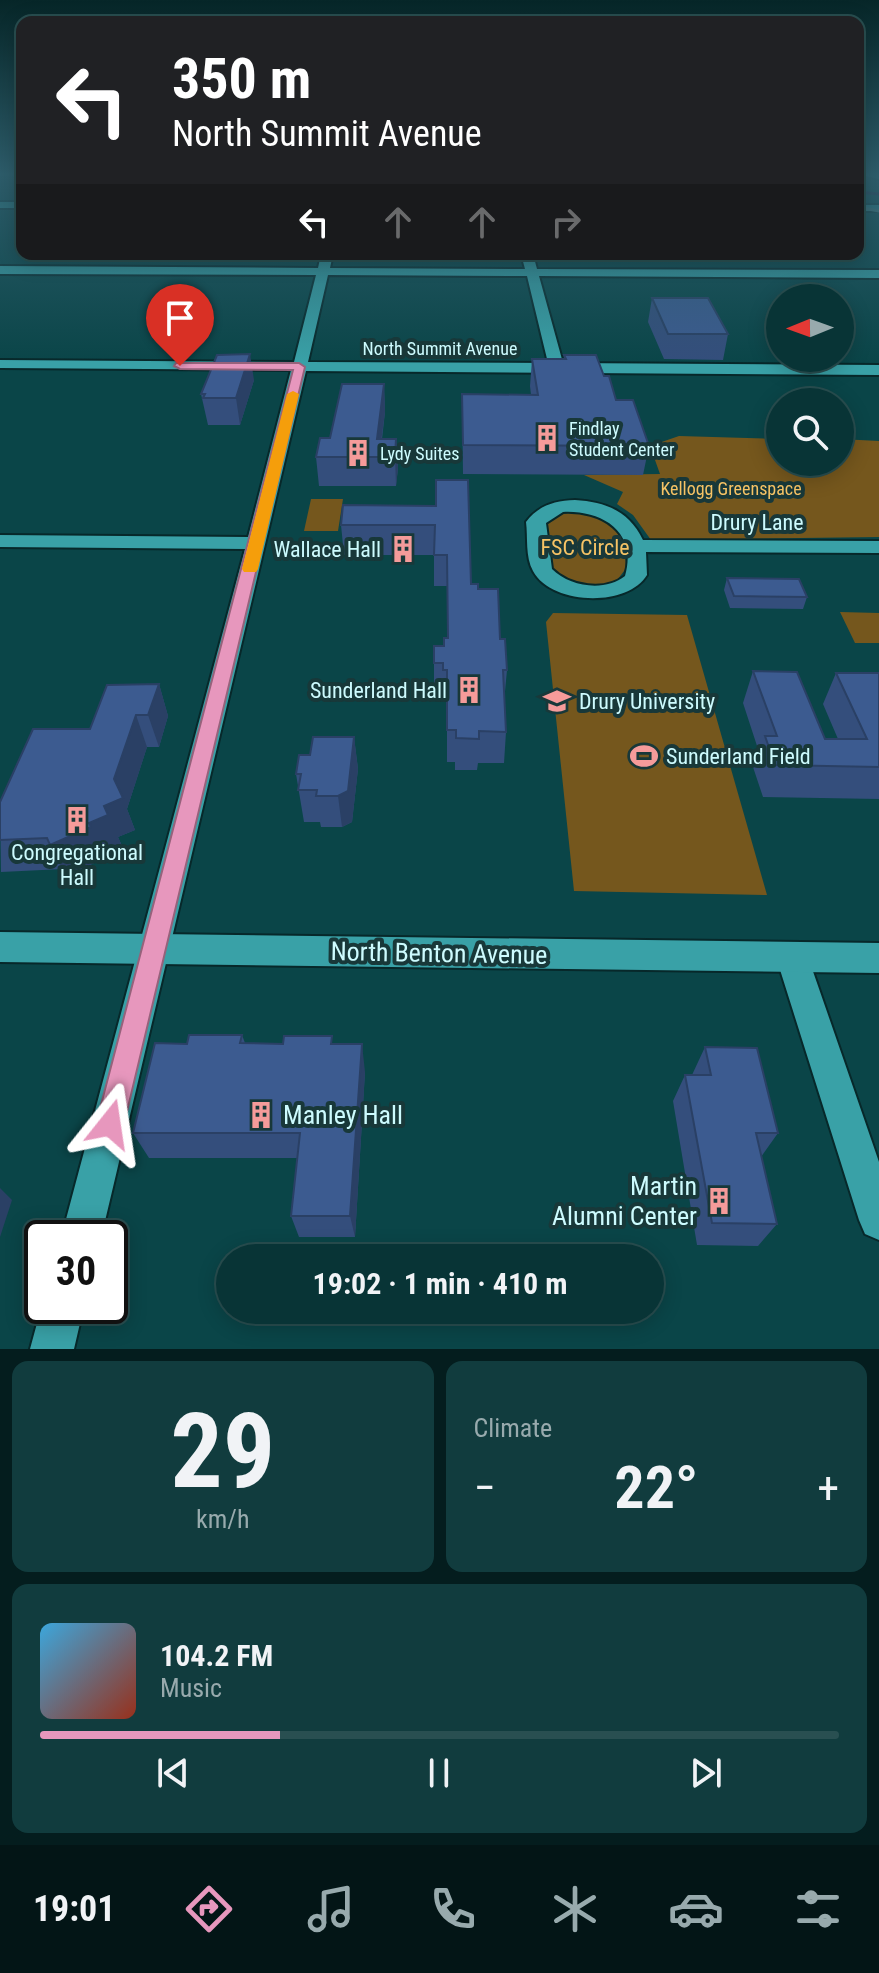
<!DOCTYPE html>
<html lang="en">
<head>
<meta charset="utf-8">
<style>
  :root { --surface:#083436; --page:#113c3e; --text:#f1f3f6; --muted:#98aaad; --line:#294f51; --accent:#e797bd }
  body { margin:0; font-family:"Roboto Condensed",sans-serif; background:var(--page); color:var(--text); height:100vh; display:flex; flex-direction:column; font-size:30px; white-space:nowrap }
  * { box-sizing:border-box; margin:0 }
  p { font-size:26px; color:var(--muted) }
  .icon { flex:none; width:44px; height:44px; fill:none; stroke:currentColor; stroke-width:2; stroke-linecap:round; stroke-linejoin:round }
  .map { position:relative; height:1349px; overflow:hidden }
  .details { display:flex; flex-direction:column; gap:12px; padding:12px; background:#041d1e; flex:1 }
  .details>* { flex:none }
  .top-card { position:absolute; left:16px; top:16px; width:848px; height:244px; border-radius:16px; box-shadow:0 4px 20px #0003,0 0 0 2px var(--line); background:#202124; color:#fff; overflow:hidden }
  .needle { width:52px; rotate:269deg }
  .controls { position:absolute; left:766px; top:284px; display:grid; gap:16px }
  .controls a { display:grid; place-items:center; width:88px; height:88px; border-radius:50%; background:var(--surface); box-shadow:0 4px 20px #0003,0 0 0 2px var(--line); font-size:40px }
  .speed { position:absolute; left:24px; top:1220px; display:flex; gap:16px; font-size:40px; font-weight:700; text-align:center }
  .speed>* { display:grid; place-content:center; width:104px; height:104px; border-radius:50%; background:var(--surface); box-shadow:0 4px 20px #0003,0 0 0 2px var(--line); line-height:1 }
  .speed .limit { border:4px solid #111; border-radius:12px; background:#fff; color:#111 }
  .pin { position:absolute; display:grid; place-items:center; width:68px; height:68px; color:#fff; margin:-82px -34px; border-radius:50% 50% 50% 0; rotate:-45deg; box-shadow:0 0 8px #0007 }
  .pin .icon { rotate:45deg }
  .me { position:absolute; width:88px; margin:-44px; rotate:15deg; stroke-linejoin:round; filter:drop-shadow(0 0 6px #0008) }
  .turn { display:flex; align-items:center; gap:28px; height:168px; padding:0 24px; font-size:36px }
  .turn .icon { width:104px; height:104px; stroke-width:2.5 }
  .turn b { display:block; font-size:56px; line-height:68px }
  .lanes { display:flex; align-items:center; height:76px; padding:0 24px; background:#0003; justify-content:center; gap:40px; direction:ltr }
  .lanes .off { opacity:.35 }
  .big { font-size:60px; font-weight:700; line-height:1.1 }
  .details .widget { flex:1; display:flex; flex-direction:column; justify-content:center; gap:12px; min-width:0; padding:0 28px; border-radius:16px; background:var(--page) }
  .details .dial { align-items:center; gap:0 }
  .dial b { font-size:104px; line-height:1 }
  .song { display:flex; align-items:center; gap:24px }
  .cover { width:96px; height:96px; border-radius:12px; background:linear-gradient(135deg,hsl(200 70% 55%),hsl(10 70% 35%)) }
  .played { height:8px; border-radius:4px; background:linear-gradient(90deg,var(--accent) 30%,var(--line) 30%) }
  .keys { display:flex; justify-content:space-around; direction:ltr }
  .heat { display:flex; justify-content:space-between; align-items:center; font-size:44px; direction:ltr }
  .details .tiles { flex:1; display:grid; gap:12px; grid-template-columns:1fr 1fr }
  .widget:last-child { grid-column:span 2 }
  .trip { position:absolute; left:216px; top:1244px; width:448px; height:80px; border-radius:40px; background:var(--surface); box-shadow:0 4px 20px #0003,0 0 0 2px var(--line); font-weight:700; line-height:80px; text-align:center }
  .tabs { display:flex; height:128px; justify-content:space-around; align-items:center; background:#031516; color:var(--muted) }
  .tabs .icon { width:56px; height:56px }
  .tabs .current { color:var(--accent) }
  .tabs b { font-size:36px; color:var(--text) }
  .map>svg:first-child { display:block }
</style>
</head>
<body>
<div class="map">
<svg width="879" height="1349" viewBox="0 0 879 1349">
  <rect width="100%" height="100%" fill="#0a4548"/>
  <!-- green -->
  <path fill="#75571d" d="M679,436L780,439V462H840V439L879,441V537L651,540L633,515L617,504L623,492L584,475L660,474L650,446Z
    M311,499H343L338,531H304Z
    M596,511L618,527L627,567L615,583L585,586L557,574L551,567L545,528L551,516L560,512Z
    M840,612L879,613V643H855Z
    M553,613L687,615L767,895L574,891L546,622Z"/>
  <g fill="none" stroke-linecap="round" stroke-linejoin="round">
    <!-- stream -->
    <path stroke="#34073d" stroke-width="3" d="M858,192L879,194"/>
    <!-- street casing -->
    <g stroke="#07282a" stroke-width="4">
      <path id="street" d="M0,202H22V208H0Z
        M858,205H879V211H858Z
        M321,254H333L330,268L525,269L521,254H533L537,269L879,270V278L539,276L563,363L879,365V375L306,371L101,1238H61L245,549L0,547V535L248,537L291,370L0,368V360L294,362L316,275L0,274V266L318,268ZM328,275L527,276L548,363L308,362Z
        M575,500C606,502 629,511 643,540L879,541V553L646,552L647,575C627,608 551,605 533,571C525,557 528,537 526,522C539,505 554,501 575,500ZM563,512C601,510 638,531 625,576C605,592 570,587 552,569L546,523Z
        M792,942L803,946L808,957L879,1162V1240L865,1234L859,1220L776,957L781,946Z
        M42,1305L84,1306L74,1349H30Z"/>
    </g>
    <!-- secondary casing -->
    <g stroke="#07282a" stroke-width="4">
      <path id="secondary" d="M864,174H879V179L866,176Z
        M0,932L879,943V973L0,962Z"/>
    </g>
    <!-- street -->
    <use href="#street" fill="#39a1a7" fill-rule="evenodd"/>
    <!-- secondary -->
    <use href="#secondary" fill="#39a1a7" fill-rule="evenodd"/>
    <!-- rail -->
    <path stroke="#63989b" stroke-width="3" d="M858,207L879,211"/>
  </g>
  <!-- wall -->
  <path fill="#344e7c" d="M652,298L728,334L723,360L664,359L648,322Z
    M564,355L604,376L616,400L649,446L643,475L463,474L462,394L531,395L530,386L532,359H564Z
    M254,380L240,425H208L201,394Z
    M384,384L385,412L382,439H396L398,468L396,486H319L316,457L330,438Z
    M436,506L471,584L478,589L500,639L507,670L504,702L506,732L504,763H478L477,770H455V762H447V701L443,702V695L434,694V646H444L448,638L447,586H434V555H344L341,525Z
    M727,578L807,597L803,609L730,608L724,590Z
    M753,671L825,739H838L823,704L836,673H879V799L763,797L753,767L759,752L743,703Z
    M159,684L168,716L159,747H147L127,809L135,830L118,837L122,846L103,854L105,858L66,876L63,869L1,872L0,802Z
    M354,737L358,769L352,822L342,827H321L320,822H304L296,774L310,755Z
    M242,1035L245,1043L334,1044L365,1072L355,1237H299L291,1216L297,1158H149L133,1133L187,1044Z
    M705,1047L778,1133L761,1157L777,1224L758,1246L697,1245L673,1101L685,1075H692Z"/>
  <!-- shaded-wall -->
  <path fill="#2a4065" d="M250,354L254,380L240,425L236,398Z
    M384,384L385,412L379,457L377,439Z
    M396,439L398,468L396,486L395,457Z
    M159,684L168,716L159,747L148,715Z
    M136,715L147,747L127,809L135,830L118,837L122,846L103,854L105,858L66,876L50,845L89,823L104,806Z
    M354,737L358,769L352,822L342,827L338,796Z
    M362,1044L365,1072L355,1237L350,1216Z
    M0,1188L12,1200L0,1237Z"/>
  <!-- building -->
  <path fill="#3c5b90" stroke="#2a4065" stroke-width="2" d="M652,298H708L728,334H668Z
    M250,354L236,398H203L205,394H201L217,355Z
    M564,355H596L604,376H609L616,400H633L649,446L463,445L462,394L538,395L532,359H566Z
    M342,384H384L377,439H396L395,457H316L320,438H330Z
    M436,480H468L471,584H478V589H498L500,639H505L507,670H503L506,732L479,731V739L456,738V730H447V670H443V663H434V646H444V638H448L447,555H434L435,525H341L343,505L436,506Z
    M727,578L799,579L807,597L734,596Z
    M753,671L797,672L825,739H867L836,673H879V767L775,765L765,736H777Z
    M159,684L148,715H136L114,779L123,798L104,806L108,815L89,823L91,827L50,845L47,838L0,840V802L33,729H90L107,685Z
    M313,737H354L348,791L338,796H316L317,790H298L301,774H296L299,755H310Z
    M189,1035H242L240,1043L283,1044L284,1036H332L331,1044H362L350,1216H291L300,1133H133L155,1043L187,1044Z
    M705,1047L757,1048L778,1133H756L777,1224L712,1223L685,1075H711Z"/>
  <!-- sky -->
  <linearGradient id="sky" x2="0" y2="1"><stop stop-color="#062628"/><stop offset="0.48" stop-color="#2d5c6a"/><stop offset="1" stop-color="#2d5c6a" stop-opacity="0"/></linearGradient>
  <rect width="879" height="363" fill="url(#sky)"/>
  <!-- route -->
  <path fill="#e797bd" stroke="#96627b" stroke-width="2" d="M176,363H299L305,367L124,1124L120,1134L110,1138L100,1134L96,1124L293,370L180,369L174,366Z"/>
  <!-- slow -->
  <path fill="#f59e0b" d="M293,391L299,394L258,569L256,572H244L242,569L287,394Z"/>
  <!-- icons -->
  <defs>
    <g id="building-bare" transform="scale(2.16)"><path d="M-4-6H4V6H1V3H-1V6H-4ZM-2.5-4.3h1.7v1.8h-1.7ZM.8-4.3h1.7v1.8H.8ZM-2.5-1h1.7V.8h-1.7ZM.8-1h1.7V.8H.8Z" fill="#f59b9a" stroke="#183839" stroke-width="2.5" paint-order="stroke"/></g>
    <g id="university-bare" transform="scale(2.16)"><path d="M0-5L7-2L0 1L-7-2ZM-4 1L0 2.5L4 1V4Q0 6-4 4Z" fill="#f59b9a" stroke="#183839" stroke-width="2.5" paint-order="stroke"/></g>
    <g id="stadium-bare" transform="scale(2.16)"><path d="M0-5a6.5 5 0 1 0 0 10a6.5 5 0 1 0 0-10ZM-3.5-1.8h7v3.6h-7Z" fill="#f59b9a" stroke="#183839" stroke-width="2.5" paint-order="stroke"/></g>
  </defs>
  <g fill-rule="evenodd">
    <use href="#building-bare" x="547" y="438"/>
    <use href="#building-bare" x="358" y="453"/>
    <use href="#building-bare" x="403" y="549"/>
    <use href="#building-bare" x="469" y="690"/>
    <use href="#university-bare" x="557" y="701"/>
    <use href="#stadium-bare" x="644" y="756"/>
    <use href="#building-bare" x="77" y="820"/>
    <use href="#building-bare" x="261" y="1115"/>
    <use href="#building-bare" x="719" y="1201"/>
  </g>
  <g text-anchor="middle" dominant-baseline="central" stroke-width="8" stroke-linejoin="round" paint-order="stroke">
    <!-- far-street labels -->
    <g font-size="18" fill="#cdfbfe" stroke="#183839">
      <text x="440" y="348">North Summit Avenue</text>
    </g>
    <!-- far-poi labels -->
    <g font-size="18" fill="#cdfbfe" stroke="#183839" text-anchor="start">
      <text x="569" y="428">Findlay<tspan x="569" dy="21">Student Center</tspan></text>
      <text x="380" y="453">Lydy Suites</text>
    </g>
    <!-- far-park labels -->
    <g font-size="18" fill="#f6c365" stroke="#183839">
      <text x="731" y="488">Kellogg Greenspace</text>
    </g>
    <!-- street labels -->
    <g font-size="22" fill="#cdfbfe" stroke="#183839">
      <text x="757" y="522">Drury Lane</text>
    </g>
    <!-- park labels -->
    <g font-size="22" fill="#f6c365" stroke="#183839">
      <text x="585" y="547">FSC Circle</text>
    </g>
    <!-- poi labels -->
    <g font-size="22" fill="#cdfbfe" stroke="#183839" text-anchor="end">
      <text x="381" y="549">Wallace Hall</text>
      <text x="447" y="690">Sunderland Hall</text>
      <text x="579" y="701" text-anchor="start">Drury University</text>
      <text x="666" y="756" text-anchor="start">Sunderland Field</text>
      <text x="77" y="852" text-anchor="middle">Congregational<tspan x="77" dy="25">Hall</tspan></text>
    </g>
    <!-- near-street labels -->
    <g font-size="26" fill="#cdfbfe" stroke="#183839">
      <text transform="translate(439 953) rotate(1)">North Benton Avenue</text>
    </g>
    <!-- near-poi labels -->
    <g font-size="26" fill="#cdfbfe" stroke="#183839" text-anchor="start">
      <text x="283" y="1115">Manley Hall</text>
      <text x="697" y="1186" text-anchor="end">Martin<tspan x="697" dy="30">Alumni Center</tspan></text>
    </g>
  </g>
</svg>
<div class="controls">
<a><svg class="needle" viewBox="-14 -14 28 28"><path d="M0-13l5 13h-10z" fill="#e53935"/><path d="M0 13l5-13h-10z" fill="#98aaad"/></svg></a>
<a><svg class="icon" aria-label="search" viewBox="0 0 24 24"><circle cx="10" cy="10" r="6"/><path d="M15 15l6 6"/></svg></a>
</div>
<div class="speed"><div class="limit">30</div></div>
<div class="pin" style="left:180px;top:366px;background:#d93025"><svg class="icon" aria-label="arrive" viewBox="0 0 24 24"><path d="M6 21V4h12l-3 4 3 4H6"/></svg></div>
<svg class="me" style="left:110px;top:1124px" viewBox="-20 -20 40 40"><path d="M0-17L14 15 0 8-14 15z" fill="#e797bd" stroke="#fff" stroke-width="4"/></svg>
<div class="trip">19:02 · 1 min · 410 m</div>
<div class="top-card">
<div class="turn"><svg class="icon" aria-label="left" viewBox="0 0 24 24"><path d="M17 20v-9H6M10 6l-5 5 5 5"/></svg><div><b>350 m</b>North Summit Avenue</div></div>
<div class="lanes"><svg class="icon" aria-label="left" viewBox="0 0 24 24"><path d="M17 20v-9H6M10 6l-5 5 5 5"/></svg><svg class="icon off" aria-label="ahead" viewBox="0 0 24 24"><path d="M12 20V5M6 11l6-6 6 6"/></svg><svg class="icon off" aria-label="ahead" viewBox="0 0 24 24"><path d="M12 20V5M6 11l6-6 6 6"/></svg><svg class="icon off" aria-label="right" viewBox="0 0 24 24"><path d="M7 20v-9h11M14 6l5 5-5 5"/></svg></div>
</div>
</div>
<section class="details">
<div class="tiles">
<div class="widget dial"><b>29</b><p>km/h</p></div>
<div class="widget"><p>Climate</p>
<div class="heat"><a>−</a><b class="big">22°</b><a>+</a></div>
</div>
<div class="widget">
<div class="song"><i class="cover"></i><div><b>104.2 FM</b><p>Music</p></div></div>
<div class="played"></div>
<div class="keys"><svg class="icon" aria-label="previous" viewBox="0 0 24 24"><path d="M18 5L8 12l10 7zM5 5v14"/></svg><svg class="icon" aria-label="pause" viewBox="0 0 24 24"><path d="M8 5v14M16 5v14"/></svg><svg class="icon" aria-label="next" viewBox="0 0 24 24"><path d="M6 5l10 7-10 7zM19 5v14"/></svg></div>
</div>
</div>
</section>
<nav class="tabs">
<b>19:01</b>
<svg class="icon current" aria-label="directions" viewBox="0 0 24 24"><path d="M12 3l9 9-9 9-9-9zM9 14v-3h6M13 9l2 2-2 2"/></svg>
<svg class="icon" aria-label="music" viewBox="0 0 24 24"><path d="M9 18V5l10-2v13"/><circle cx="6" cy="18" r="3"/><circle cx="16" cy="16" r="3"/></svg>
<svg class="icon" aria-label="phone" viewBox="0 0 24 24"><path d="M5 4h4l2 5-3 2q2 4 5 5l2-3 5 2v4C11 20 4 13 5 4z"/></svg>
<svg class="icon" aria-label="climate" viewBox="0 0 24 24"><path d="M12 3v18M4 7l16 10M4 17L20 7"/></svg>
<svg class="icon" aria-label="car" viewBox="0 0 24 24"><path d="M5 17H2v-5l4-1 3-4h7l3 4 3 1v5h-3M9 17h6M6 11h13"/><circle cx="7" cy="17" r="2"/><circle cx="17" cy="17" r="2"/></svg>
<svg class="icon" aria-label="filters" viewBox="0 0 24 24"><path d="M4 7h16M4 17h16"/><circle cx="9" cy="7" r="2"/><circle cx="15" cy="17" r="2"/></svg>
</nav>
</body>
</html>
